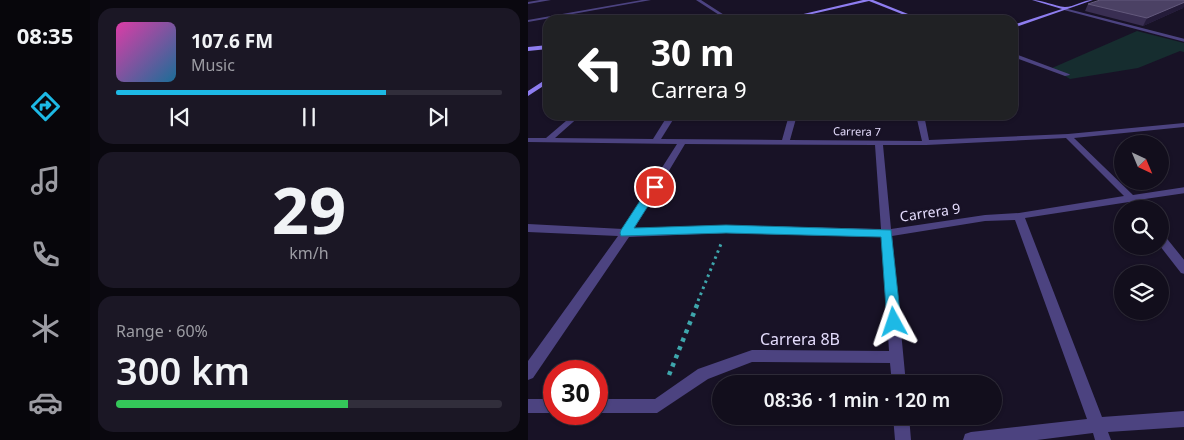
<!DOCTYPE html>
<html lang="en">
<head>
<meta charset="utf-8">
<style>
  :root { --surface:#120e1c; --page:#1b1725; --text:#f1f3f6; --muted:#9c9ca3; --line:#312e3b; --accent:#1db9e5 }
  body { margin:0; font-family:"Noto Sans",sans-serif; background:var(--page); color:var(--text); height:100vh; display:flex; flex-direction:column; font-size:19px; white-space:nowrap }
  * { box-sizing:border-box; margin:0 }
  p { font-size:16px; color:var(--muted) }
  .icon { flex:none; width:28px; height:28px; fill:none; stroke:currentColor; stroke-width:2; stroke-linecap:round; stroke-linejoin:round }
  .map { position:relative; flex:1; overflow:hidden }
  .sheet { display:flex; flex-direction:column; gap:8px; padding:8px; background:#0a080f; width:438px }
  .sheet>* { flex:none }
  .banner { position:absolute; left:15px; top:15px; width:475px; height:105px; border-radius:15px; box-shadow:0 1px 4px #0004,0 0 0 1px var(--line); background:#202124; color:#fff; overflow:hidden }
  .needle { width:32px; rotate:136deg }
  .controls { position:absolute; left:586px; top:135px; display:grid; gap:10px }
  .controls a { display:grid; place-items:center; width:55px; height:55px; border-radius:50%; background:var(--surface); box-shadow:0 1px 4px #0004,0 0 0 1px var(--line); font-size:25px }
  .speed { position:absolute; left:15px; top:360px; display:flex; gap:10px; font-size:25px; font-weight:700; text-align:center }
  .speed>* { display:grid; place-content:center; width:65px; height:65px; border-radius:50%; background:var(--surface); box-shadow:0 1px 4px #0004,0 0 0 1px var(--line); line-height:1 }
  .speed .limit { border:8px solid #d22; background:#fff; color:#111 }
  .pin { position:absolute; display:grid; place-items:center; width:42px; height:42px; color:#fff; margin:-21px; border:2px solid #fff; border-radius:50%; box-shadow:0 1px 5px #0007 }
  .me { position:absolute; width:55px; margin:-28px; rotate:355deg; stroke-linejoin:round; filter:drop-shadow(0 0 4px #0008) }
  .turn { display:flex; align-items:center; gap:18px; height:105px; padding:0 25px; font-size:22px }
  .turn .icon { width:65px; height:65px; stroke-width:2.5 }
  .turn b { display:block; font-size:35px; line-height:42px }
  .big { font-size:38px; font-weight:600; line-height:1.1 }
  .sheet .widget { flex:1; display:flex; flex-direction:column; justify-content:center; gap:8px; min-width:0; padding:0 18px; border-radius:15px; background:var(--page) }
  .sheet .dial { align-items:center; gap:0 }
  .dial b { font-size:65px; line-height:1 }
  .song { display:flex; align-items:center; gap:15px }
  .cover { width:60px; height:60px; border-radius:8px; background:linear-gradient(135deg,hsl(320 70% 55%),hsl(200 70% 35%)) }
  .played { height:5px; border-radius:2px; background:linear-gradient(90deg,var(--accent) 70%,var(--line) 70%) }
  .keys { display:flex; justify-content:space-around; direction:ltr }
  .charge { height:8px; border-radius:4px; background:linear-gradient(90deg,#34c759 60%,var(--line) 0) }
  .trip { position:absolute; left:184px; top:375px; width:290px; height:50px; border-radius:25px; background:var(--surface); box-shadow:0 1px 4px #0004,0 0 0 1px var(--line); font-weight:600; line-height:50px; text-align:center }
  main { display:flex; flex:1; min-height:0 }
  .menu { display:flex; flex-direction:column; width:90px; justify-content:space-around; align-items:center; background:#07060b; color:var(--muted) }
  .menu .icon { width:35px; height:35px }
  .menu .active { color:var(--accent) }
  .menu b { font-size:22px; color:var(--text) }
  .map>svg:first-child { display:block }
</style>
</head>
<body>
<main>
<nav class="menu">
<b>08:35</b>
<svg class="icon active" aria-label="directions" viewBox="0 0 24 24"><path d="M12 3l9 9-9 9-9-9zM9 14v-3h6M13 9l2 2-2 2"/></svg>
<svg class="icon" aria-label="music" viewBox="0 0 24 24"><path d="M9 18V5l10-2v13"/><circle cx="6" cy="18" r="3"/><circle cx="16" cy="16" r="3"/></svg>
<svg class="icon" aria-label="phone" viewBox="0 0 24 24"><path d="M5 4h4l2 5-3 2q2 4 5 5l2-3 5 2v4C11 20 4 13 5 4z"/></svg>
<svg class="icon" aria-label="climate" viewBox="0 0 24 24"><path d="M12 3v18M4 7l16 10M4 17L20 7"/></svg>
<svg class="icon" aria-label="car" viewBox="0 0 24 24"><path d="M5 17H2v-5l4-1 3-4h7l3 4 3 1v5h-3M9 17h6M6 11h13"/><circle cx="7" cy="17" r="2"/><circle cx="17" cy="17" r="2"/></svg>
</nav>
<section class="sheet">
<div class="widget">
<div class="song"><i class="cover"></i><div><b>107.6 FM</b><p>Music</p></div></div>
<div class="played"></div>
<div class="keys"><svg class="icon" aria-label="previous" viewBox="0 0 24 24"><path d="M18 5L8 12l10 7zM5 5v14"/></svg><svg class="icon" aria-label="pause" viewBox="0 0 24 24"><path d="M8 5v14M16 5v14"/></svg><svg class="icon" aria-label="next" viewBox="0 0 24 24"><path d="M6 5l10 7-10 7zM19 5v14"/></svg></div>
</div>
<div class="widget dial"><b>29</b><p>km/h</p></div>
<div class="widget"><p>Range · 60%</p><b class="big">300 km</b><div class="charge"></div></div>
</section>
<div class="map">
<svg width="657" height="440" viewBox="0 0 657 440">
  <rect width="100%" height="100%" fill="#181226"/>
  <!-- green -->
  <path fill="#162d2f" d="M609,31L656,43V52L652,51L610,68L542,79L524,68Z"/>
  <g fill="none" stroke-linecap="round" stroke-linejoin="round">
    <!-- path-far1 -->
    <path stroke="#3ea6ac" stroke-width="3" stroke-dasharray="2.5 4" stroke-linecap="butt" d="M170,301L193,244"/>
    <!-- path -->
    <path stroke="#3ea6ac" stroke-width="4.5" stroke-dasharray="4 5" stroke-linecap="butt" d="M141,375L171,300"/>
    <!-- street -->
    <path fill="#4c4380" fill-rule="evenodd" d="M12,0H23L0,4V2Z
      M114,0H123L0,22V20Z
      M168,0H173L204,20H199Z
      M536,8L657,39V42L536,10Z
      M485,53L541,74L542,75L537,76L485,57Z
      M45,115H53L27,138L125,139L140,115H148L133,139L254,140L261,115H269L262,140L394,141L388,115H396L401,140L540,134L657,123V127L546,138L605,195L657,187V193L610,200L616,209H606L601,202L497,218L574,417L657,411V427L580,432L583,440H567L565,433L509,440H435L437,434L443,432L559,419L487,220L457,221L364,236L378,384H364L362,363L224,362L180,379L129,413H69V399H127L170,369L224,350L361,351L354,237L198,233L101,237L5,378L0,380V361L90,236L0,232V224L95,229L149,144L0,142V138H18ZM538,138L596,196L491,213L457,215L363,229L355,145H398ZM157,144L347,145L353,229L198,225L106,229Z
      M632,234L636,235L657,261V274L653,273L632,246Z
      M0,399H26V413H0Z
      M365,416H381L383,440H367Z"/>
    <!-- secondary -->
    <path fill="#8e7df0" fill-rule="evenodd" d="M335,0H345L395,20H389L341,1L258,20H250Z
      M504,0C515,0 526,6 537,7C546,7 555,0 565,0L485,28V25L534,9Z
      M20,45V49L0,51V47Z
      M20,78V83L0,96V91Z"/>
  </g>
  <!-- wall -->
  <path fill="#392e52" d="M560,4L655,8L615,26L557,11Z"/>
  <!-- shaded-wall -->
  <path fill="#241b39" d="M657,2V6L655,8L615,26L619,18Z"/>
  <!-- building -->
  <path fill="#4b4164" stroke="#63597c" d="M572,0H657V2L619,18L560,4Z"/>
  <!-- route -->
  <path fill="#1db9e5" stroke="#137895" d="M127,183L132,187L106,228L198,225L363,230L373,322L371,326L366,328L361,326L359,322L353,237L198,233L93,236L92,233L93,230L123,184Z"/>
  <g text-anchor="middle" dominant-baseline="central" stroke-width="5" stroke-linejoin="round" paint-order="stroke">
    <!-- far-street labels -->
    <g font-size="11" fill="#e3dbfb" stroke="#181226">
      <text transform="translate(329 131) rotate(1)">Carrera 7</text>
    </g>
    <!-- street labels -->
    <g font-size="14" fill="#e3dbfb" stroke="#181226">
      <text transform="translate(402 212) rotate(-8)">Carrera 9</text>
    </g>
    <!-- near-street labels -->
    <g font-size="16" fill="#e3dbfb" stroke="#181226">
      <text x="272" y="339">Carrera 8B</text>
    </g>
  </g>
</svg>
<div class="controls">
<a><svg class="needle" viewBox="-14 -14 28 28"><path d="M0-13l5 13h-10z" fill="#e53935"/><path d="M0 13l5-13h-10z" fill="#9c9ca3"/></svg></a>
<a><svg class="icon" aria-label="search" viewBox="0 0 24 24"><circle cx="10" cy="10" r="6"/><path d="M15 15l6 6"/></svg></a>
<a><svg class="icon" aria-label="layers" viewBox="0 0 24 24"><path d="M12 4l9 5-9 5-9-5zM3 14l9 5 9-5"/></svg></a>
</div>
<div class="speed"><div class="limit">30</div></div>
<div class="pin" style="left:127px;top:187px;background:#d93025"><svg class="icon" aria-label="arrive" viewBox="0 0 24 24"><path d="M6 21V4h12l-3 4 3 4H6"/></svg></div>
<svg class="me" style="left:366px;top:322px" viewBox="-20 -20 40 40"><path d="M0-17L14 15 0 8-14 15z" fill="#1db9e5" stroke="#fff" stroke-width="4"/></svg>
<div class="trip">08:36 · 1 min · 120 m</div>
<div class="banner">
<div class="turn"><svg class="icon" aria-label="left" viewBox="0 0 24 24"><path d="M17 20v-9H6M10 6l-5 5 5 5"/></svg><div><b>30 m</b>Carrera 9</div></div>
</div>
</div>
</main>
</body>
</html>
